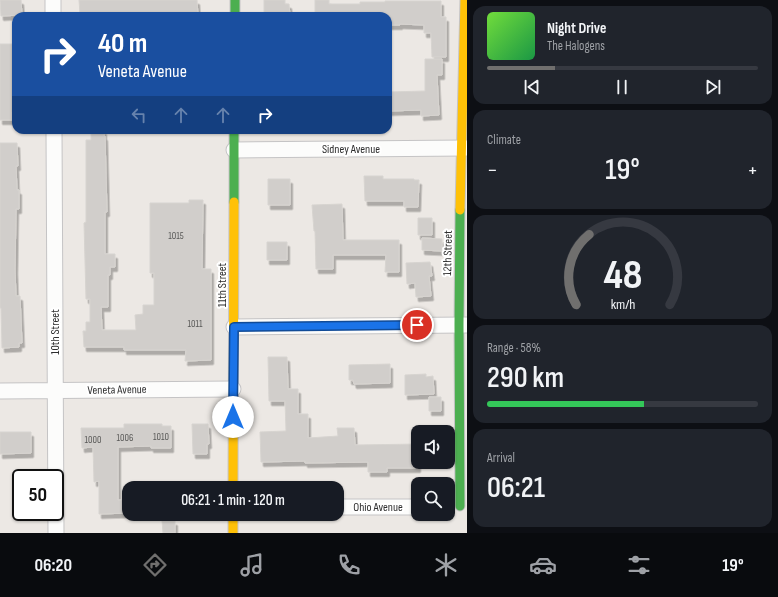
<!DOCTYPE html>
<html lang="en">
<head>
<meta charset="utf-8">
<style>
  :root { --surface:#171b24; --page:#20242c; --text:#f1f3f6; --muted:#9ea1a6; --line:#363941; --accent:#706f6e }
  body { margin:0; font-family:"Sofia Sans Condensed",sans-serif; background:var(--page); color:var(--text); height:100vh; display:flex; flex-direction:column; font-size:15px; white-space:nowrap }
  * { box-sizing:border-box; margin:0 }
  p { font-size:13px; color:var(--muted) }
  .icon { flex:none; width:22px; height:22px; fill:none; stroke:currentColor; stroke-width:2; stroke-linecap:round; stroke-linejoin:round }
  .map { position:relative; flex:1; overflow:hidden }
  .sheet { display:flex; flex-direction:column; gap:6px; padding:6px; background:#0d0f14; width:311px }
  .sheet>* { flex:none }
  .guide { position:absolute; left:12px; top:12px; width:380px; height:122px; border-radius:12px; box-shadow:0 1px 3px #0004; background:#1a4fa0; color:#fff; overflow:hidden }
  .fabs { position:absolute; left:411px; top:425px; display:grid; gap:8px }
  .fabs a { display:grid; place-items:center; width:44px; height:44px; border-radius:8px; background:var(--surface); box-shadow:0 1px 3px #0004; font-size:20px }
  .speed { position:absolute; left:12px; top:469px; display:flex; gap:8px; font-size:20px; font-weight:700; text-align:center }
  .speed>* { display:grid; place-content:center; width:52px; height:52px; border-radius:50%; background:var(--surface); box-shadow:0 1px 3px #0004; line-height:1 }
  .speed .limit { border:2px solid #111; border-radius:6px; background:#fff; color:#111 }
  .pin { position:absolute; display:grid; place-items:center; width:34px; height:34px; color:#fff; margin:-17px; border:2px solid #fff; border-radius:50%; box-shadow:0 1px 4px #0007 }
  .me { position:absolute; width:44px; margin:-22px; rotate:0deg; stroke-linejoin:round; filter:drop-shadow(0 0 3px #0008) }
  .turn { display:flex; align-items:center; gap:14px; height:84px; padding:0 20px; font-size:18px }
  .turn .icon { width:52px; height:52px; stroke-width:2.5 }
  .turn b { display:block; font-size:28px; line-height:34px }
  .lanes { display:flex; align-items:center; height:38px; padding:0 20px; background:#0003; justify-content:center; gap:20px; direction:ltr }
  .lanes .off { opacity:.35 }
  .big { font-size:30px; font-weight:600; line-height:1.1 }
  .sheet .tile { flex:1; display:flex; flex-direction:column; justify-content:center; gap:6px; min-width:0; padding:0 14px; border-radius:12px; background:var(--page) }
  .sheet .dial { align-items:center; gap:0 }
  .dial svg { height:104px; overflow:visible; fill:none; stroke:var(--line); stroke-width:7; stroke-linecap:round; text-anchor:middle }
  .dial text { fill:var(--text); stroke:none }
  .song { display:flex; align-items:center; gap:12px }
  .cover { width:48px; height:48px; border-radius:6px; background:linear-gradient(135deg,hsl(100 70% 55%),hsl(140 70% 35%)) }
  .played { height:4px; border-radius:2px; background:linear-gradient(90deg,var(--accent) 25%,var(--line) 25%) }
  .keys { display:flex; justify-content:space-around; direction:ltr }
  .heat { display:flex; justify-content:space-between; align-items:center; font-size:22px; direction:ltr }
  .charge { height:6px; border-radius:3px; background:linear-gradient(90deg,#34c759 58%,var(--line) 0) }
  .trip { position:absolute; left:122px; top:481px; width:222px; height:40px; border-radius:12px; background:var(--surface); box-shadow:0 1px 3px #0004; font-weight:600; line-height:40px; text-align:center }
  .tab-bar { display:flex; height:64px; justify-content:space-around; align-items:center; background:#090b0e; color:var(--muted) }
  .tab-bar .icon { width:28px; height:28px }
  .tab-bar .selected { color:var(--accent) }
  .tab-bar b { font-size:18px; color:var(--text) }
  main { display:flex; flex:1; min-height:0 }
  .map>svg:first-child { display:block }
</style>
</head>
<body>
<main>
<div class="map">
<svg width="467" height="533" viewBox="0 0 467 533">
  <defs>
    <filter id="shadow"><feDropShadow dx="2.5" dy="4.5" stdDeviation="0" flood-color="#0004"/></filter>
  </defs>
  <rect width="100%" height="100%" fill="#ece8e4"/>
  <!-- building -->
  <path fill="#d1cecb" stroke="#d7d4d0" filter="url(#shadow)" d="M0,0H21L22,15L1,16Z
    M79,0H197L198,16H83L80,15Z
    M264,0H285V4H289L290,16H264Z
    M315,0H329V4H360V2H385V1H441V17H446V57H432L431,33H424V25L400,24V25H388V16H315Z
    M0,44H16V59H14V83H16V112H12V120H0Z
    M425,59H442V75H437L439,115L421,116V110L388,111V92L425,91Z
    M91,130H104V136H105L107,212H105V254H115V267H110V275H108V307H101L102,330H136L135,315L143,314V305H154V273H150V203H189V200H203L202,269H211V360L185,361L186,350H124V347H84L83,331H86V322H90V299H86L84,223L86,222V140H91Z
    M0,143H17L18,166H16L17,190H19V209H16V210L15,270L16,296H20L22,343H19V347L2,348L1,308H0Z
    M364,176H383V179H414V180H419L418,207H404V201H365Z
    M268,179H290V205H268Z
    M342,204L343,240H399V272H385L386,255H333V269H316L315,231H314L312,205Z
    M418,218H432V235H418Z
    M422,238L442,239V251L422,250Z
    M267,242H287V260H267Z
    M430,262L432,276H429L431,296L416,297L415,283L407,284L406,263Z
    M268,357H287L288,389H298V414H308V438L338,436L337,428H354L355,445L418,444V468H387V472H368V462L305,463V461L261,462L260,432L286,431L285,401H269Z
    M390,364V383L354,384L353,380H349V365Z
    M426,374V377L433,376L434,394L405,395V375Z
    M429,397H441V411H429Z
    M124,424H162V426H171V448H151V446L118,447V500H129V513L99,514V481L94,482L93,447L82,448L81,428H124Z
    M192,424H208L209,444H207V454H193Z
    M0,432H31V453L0,454Z
    M162,521H175V533H163Z"/>
  <g fill="none" stroke-linecap="round" stroke-linejoin="round">
    <!-- street casing -->
    <g stroke="#c5c4c5" stroke-width="17">
      <path id="street" d="M53,0V16
        M54,130L56,533
        M234,150L467,148
        M234,327L467,325
        M0,391L233,389
        M337,507H418"/>
    </g>
    <!-- fast casing -->
    <g stroke="#c5c4c5" stroke-width="11">
      <path id="fast" d="M235,0V16
        M234,202V130
        M460,506L459,325L460,210"/>
    </g>
    <!-- slow casing -->
    <g stroke="#c5c4c5" stroke-width="11">
      <path id="slow" d="M460,210L465,0
        M233,488L234,202
        M233,514V533"/>
    </g>
    <!-- street -->
    <use href="#street" stroke="#fcfcfb" stroke-width="15"/>
    <!-- fast -->
    <use href="#fast" stroke="#4caf50" stroke-width="9"/>
    <!-- slow -->
    <use href="#slow" stroke="#ffc107" stroke-width="9"/>
  </g>
  <g fill="none" stroke-linecap="round" stroke-linejoin="round">
    <!-- route casing -->
    <g stroke="#114b97" stroke-width="10">
      <path id="route" d="M233,417L234,327L417,325"/>
    </g>
    <!-- route -->
    <use href="#route" stroke="#1a73e8" stroke-width="7"/>
  </g>
  <g text-anchor="middle" dominant-baseline="central" stroke-width="4" stroke-linejoin="round" paint-order="stroke">
    <!-- number labels -->
    <g font-size="10" fill="#585857">
      <text x="176" y="236">1015</text>
      <text x="195" y="324">1011</text>
      <text x="161" y="437">1010</text>
      <text x="125" y="438">1006</text>
      <text x="93" y="440">1000</text>
    </g>
    <!-- street labels -->
    <g font-size="12" fill="#2e2e2e" stroke="#fff">
      <text x="351" y="149">Sidney Avenue</text>
      <text transform="translate(448 253) rotate(-89)">12th Street</text>
      <text transform="translate(222 285) rotate(-90)">11th Street</text>
      <text transform="translate(55 332) rotate(-90)">10th Street</text>
      <text transform="translate(117 390) rotate(-1)">Veneta Avenue</text>
      <text x="378" y="507">Ohio Avenue</text>
    </g>
  </g>
</svg>
<div class="fabs">
<a><svg class="icon" aria-label="sound" viewBox="0 0 24 24"><path d="M4 9h4l5-4v14l-5-4H4zM17 9q2 3 0 6"/></svg></a>
<a><svg class="icon" aria-label="search" viewBox="0 0 24 24"><circle cx="10" cy="10" r="6"/><path d="M15 15l6 6"/></svg></a>
</div>
<div class="speed"><div class="limit">50</div></div>
<div class="pin" style="left:417px;top:325px;background:#d93025"><svg class="icon" aria-label="arrive" viewBox="0 0 24 24"><path d="M6 21V4h12l-3 4 3 4H6"/></svg></div>
<svg class="me" style="left:233px;top:417px" viewBox="-20 -20 40 40"><circle r="19" fill="#fff"/><path d="M0-13L10 11 0 6-10 11z" fill="#1a73e8"/></svg>
<div class="trip">06:21 · 1 min · 120 m</div>
<div class="guide">
<div class="turn"><svg class="icon" aria-label="right" viewBox="0 0 24 24"><path d="M7 20v-9h11M14 6l5 5-5 5"/></svg><div><b>40 m</b>Veneta Avenue</div></div>
<div class="lanes"><svg class="icon off" aria-label="left" viewBox="0 0 24 24"><path d="M17 20v-9H6M10 6l-5 5 5 5"/></svg><svg class="icon off" aria-label="ahead" viewBox="0 0 24 24"><path d="M12 20V5M6 11l6-6 6 6"/></svg><svg class="icon off" aria-label="ahead" viewBox="0 0 24 24"><path d="M12 20V5M6 11l6-6 6 6"/></svg><svg class="icon" aria-label="right" viewBox="0 0 24 24"><path d="M7 20v-9h11M14 6l5 5-5 5"/></svg></div>
</div>
</div>
<section class="sheet">
<div class="tile">
<div class="song"><i class="cover"></i><div><b>Night Drive</b><p>The Halogens</p></div></div>
<div class="played"></div>
<div class="keys"><svg class="icon" aria-label="previous" viewBox="0 0 24 24"><path d="M18 5L8 12l10 7zM5 5v14"/></svg><svg class="icon" aria-label="pause" viewBox="0 0 24 24"><path d="M8 5v14M16 5v14"/></svg><svg class="icon" aria-label="next" viewBox="0 0 24 24"><path d="M6 5l10 7-10 7zM19 5v14"/></svg></div>
</div>
<div class="tile"><p>Climate</p>
<div class="heat"><a>−</a><b class="big">19°</b><a>+</a></div>
</div>
<div class="tile dial"><svg viewBox="0 0 100 80">
<path d="M14 69A42 42 0 1 1 86 69"/>
<path d="M14 69A42 42 0 0 1 24 15" stroke="#706f6e"/>
<text x="50" y="56" font-size="32" font-weight="700">48</text>
<text x="50" y="72" font-size="11">km/h</text>
</svg></div>
<div class="tile"><p>Range · 58%</p><b class="big">290 km</b><div class="charge"></div></div>
<div class="tile"><p>Arrival</p><b class="big">06:21</b></div>
</section>
</main>
<nav class="tab-bar">
<b>06:20</b>
<svg class="icon selected" aria-label="directions" viewBox="0 0 24 24"><path d="M12 3l9 9-9 9-9-9zM9 14v-3h6M13 9l2 2-2 2"/></svg>
<svg class="icon" aria-label="music" viewBox="0 0 24 24"><path d="M9 18V5l10-2v13"/><circle cx="6" cy="18" r="3"/><circle cx="16" cy="16" r="3"/></svg>
<svg class="icon" aria-label="phone" viewBox="0 0 24 24"><path d="M5 4h4l2 5-3 2q2 4 5 5l2-3 5 2v4C11 20 4 13 5 4z"/></svg>
<svg class="icon" aria-label="climate" viewBox="0 0 24 24"><path d="M12 3v18M4 7l16 10M4 17L20 7"/></svg>
<svg class="icon" aria-label="car" viewBox="0 0 24 24"><path d="M5 17H2v-5l4-1 3-4h7l3 4 3 1v5h-3M9 17h6M6 11h13"/><circle cx="7" cy="17" r="2"/><circle cx="17" cy="17" r="2"/></svg>
<svg class="icon" aria-label="filters" viewBox="0 0 24 24"><path d="M4 7h16M4 17h16"/><circle cx="9" cy="7" r="2"/><circle cx="15" cy="17" r="2"/></svg>
<b>19°</b>
</nav>
</body>
</html>
